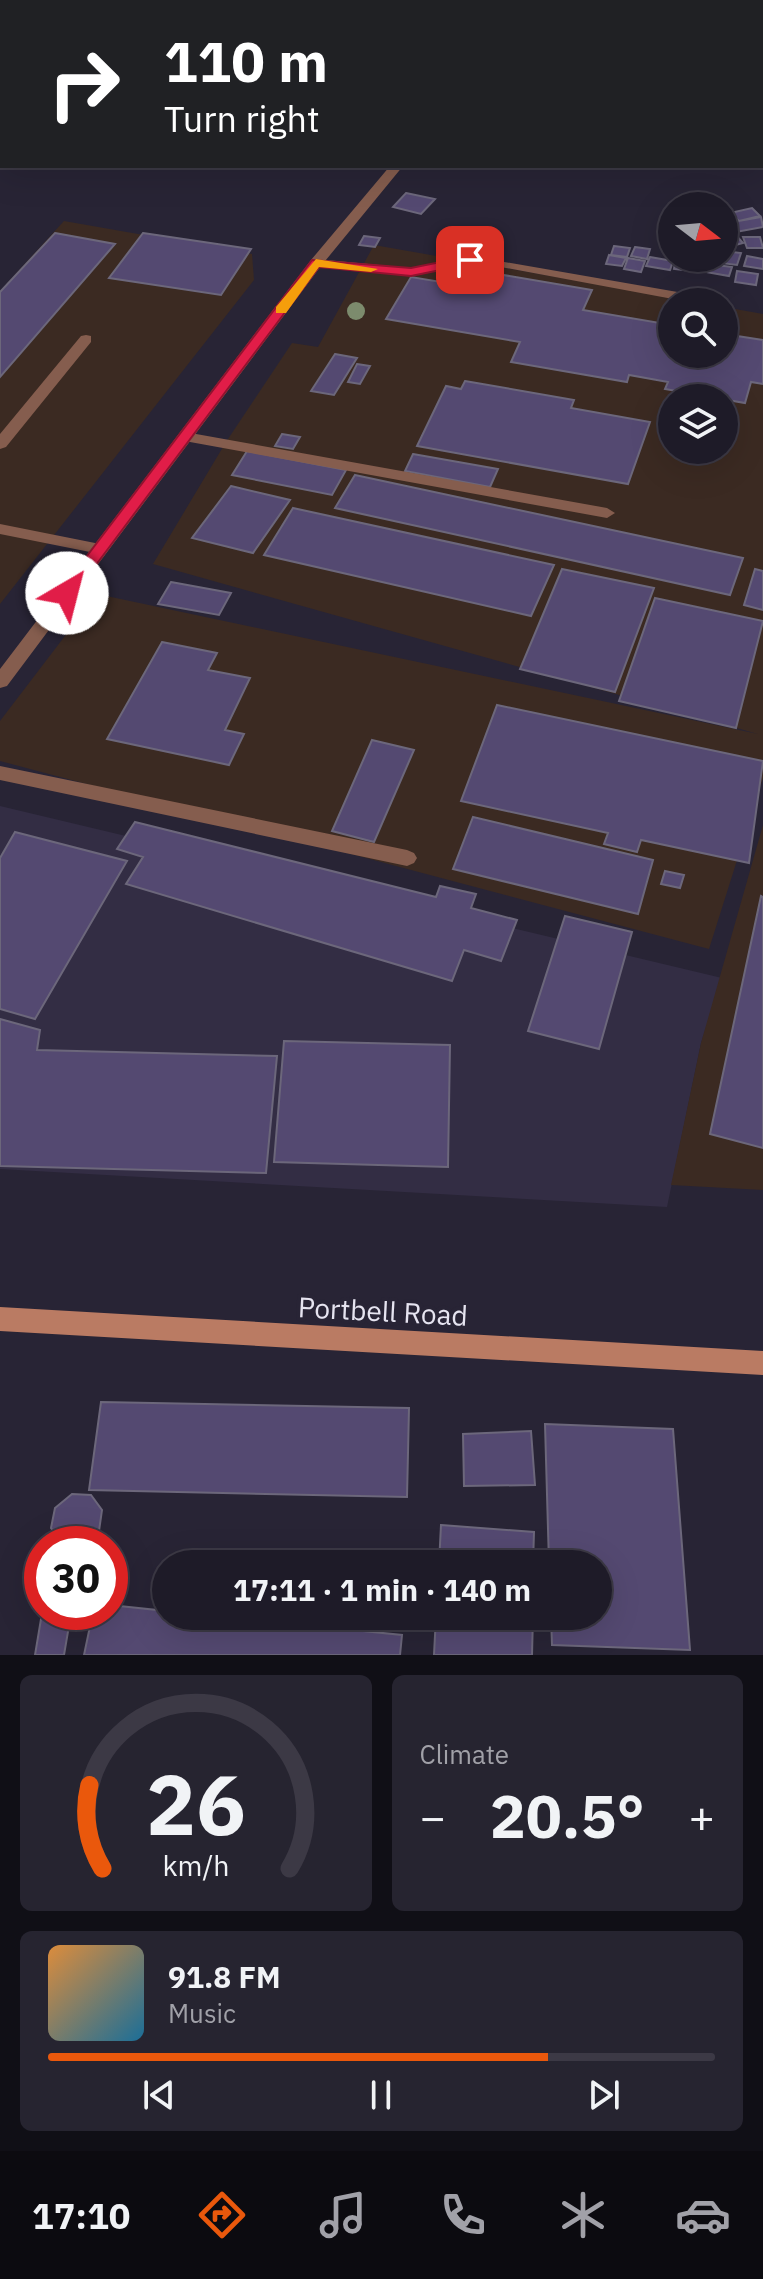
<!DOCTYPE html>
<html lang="en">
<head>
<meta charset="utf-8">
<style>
  :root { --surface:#1e1b28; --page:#262430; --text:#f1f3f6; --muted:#a1a1a8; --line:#3c3945; --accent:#ea580c }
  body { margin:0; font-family:"IBM Plex Sans",sans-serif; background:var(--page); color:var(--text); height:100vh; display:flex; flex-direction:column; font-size:30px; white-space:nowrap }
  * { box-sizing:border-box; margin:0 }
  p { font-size:26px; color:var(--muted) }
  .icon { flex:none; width:44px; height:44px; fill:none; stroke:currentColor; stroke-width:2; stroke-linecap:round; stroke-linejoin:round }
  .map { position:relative; height:1655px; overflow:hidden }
  .panel { display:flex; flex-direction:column; gap:20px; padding:20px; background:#100f16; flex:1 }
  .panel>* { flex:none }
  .banner { position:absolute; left:0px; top:0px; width:764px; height:168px; box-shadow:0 8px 32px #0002,0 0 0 2px var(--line); background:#202124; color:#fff; overflow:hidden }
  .needle { width:52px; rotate:106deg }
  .buttons { position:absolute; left:658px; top:192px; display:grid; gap:16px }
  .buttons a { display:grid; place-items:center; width:80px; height:80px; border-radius:50%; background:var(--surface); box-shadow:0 8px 32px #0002,0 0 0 2px var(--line); font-size:40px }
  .speed { position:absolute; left:24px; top:1526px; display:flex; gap:16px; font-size:40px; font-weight:700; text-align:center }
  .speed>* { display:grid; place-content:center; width:104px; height:104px; border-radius:50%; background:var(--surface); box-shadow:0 8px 32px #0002,0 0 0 2px var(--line); line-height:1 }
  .speed .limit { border:12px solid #d22; background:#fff; color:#111 }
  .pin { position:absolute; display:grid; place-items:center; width:68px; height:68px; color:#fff; margin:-34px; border-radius:16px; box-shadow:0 4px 12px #0006 }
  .me { position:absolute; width:88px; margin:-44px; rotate:37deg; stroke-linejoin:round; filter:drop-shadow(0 0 6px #0008) }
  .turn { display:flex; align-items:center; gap:28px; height:168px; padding:0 32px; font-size:36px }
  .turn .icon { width:104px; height:104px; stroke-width:2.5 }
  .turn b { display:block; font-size:56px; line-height:68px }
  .big { font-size:60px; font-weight:700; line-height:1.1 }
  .panel .card { flex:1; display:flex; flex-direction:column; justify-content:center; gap:12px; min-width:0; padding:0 28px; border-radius:12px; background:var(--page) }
  .panel .dial { align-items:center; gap:0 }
  .dial svg { height:208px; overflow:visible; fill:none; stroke:var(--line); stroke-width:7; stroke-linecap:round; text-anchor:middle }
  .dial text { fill:var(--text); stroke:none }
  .song { display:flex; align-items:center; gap:24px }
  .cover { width:96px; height:96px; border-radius:12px; background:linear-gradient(135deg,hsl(30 70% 55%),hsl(200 70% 35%)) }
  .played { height:8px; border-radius:4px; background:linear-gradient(90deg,var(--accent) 75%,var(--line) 75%) }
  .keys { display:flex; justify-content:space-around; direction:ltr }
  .heat { display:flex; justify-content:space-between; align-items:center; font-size:44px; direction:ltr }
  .panel .tiles { flex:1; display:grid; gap:20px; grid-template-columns:1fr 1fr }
  .card:last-child { grid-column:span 2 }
  .trip { position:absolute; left:152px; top:1550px; width:460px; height:80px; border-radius:40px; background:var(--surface); box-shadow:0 8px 32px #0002,0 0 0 2px var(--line); font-weight:700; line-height:80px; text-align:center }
  .menu { display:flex; height:128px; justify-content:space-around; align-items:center; background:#0c0b10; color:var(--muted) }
  .menu .icon { width:56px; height:56px }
  .menu .selected { color:var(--accent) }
  .menu b { font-size:36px; color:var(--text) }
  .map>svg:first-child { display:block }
</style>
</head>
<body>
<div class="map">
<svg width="763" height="1655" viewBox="0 0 763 1655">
  <rect width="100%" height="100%" fill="#282435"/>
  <!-- built -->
  <path fill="#332d44" d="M0,806L722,978L701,1043L667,1207L0,1169Z"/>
  <!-- industrial -->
  <path fill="#3b2a22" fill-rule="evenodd" d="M64,221L252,254L254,280L0,604V291Z
    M374,245L698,302H672V354H724V307L763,314V778L709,949L0,761V721L97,594L758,734L153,564L226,442L292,343L318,347ZM672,398H724V450H672Z
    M763,825V1190L671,1185L701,1043Z"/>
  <!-- building -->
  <path fill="#544971" stroke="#6c677b" stroke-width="2" d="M406,193L435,199L421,214L393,207Z
    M752,208L760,216L739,221L730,213Z
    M761,217L763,227L736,232L727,223Z
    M733,232L743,243L728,247L724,234Z
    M55,233L115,244L0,377V292Z
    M143,233L251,249L221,295L109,278Z
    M364,236L380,238L375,247L359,245Z
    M743,237H760L763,248H747Z
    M614,246L630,248L627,257L611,255Z
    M635,247L650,249L647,259L631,256Z
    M724,251L741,253L737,265L713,262L714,258H724Z
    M609,255L626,258L622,266L606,264Z
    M747,256L763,259V269L744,266Z
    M650,257L673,261L670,270L646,266Z
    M628,258L645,261L641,272L624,269Z
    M676,258L702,260L699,272L674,269Z
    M709,264L732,267L729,276L706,272Z
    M468,269L592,290L583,310L672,325V354H724V334L763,340V384L751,382L745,403L665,389L668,382L629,375L627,382L511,362L520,342L386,319L411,277L459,285Z
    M737,271L758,274L756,285L735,282Z
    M335,354L357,358L334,395L311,391Z
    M357,364L370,366L360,384L348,382Z
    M465,381L574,400L571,408L650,422L628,484L417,446L446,386L461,389Z
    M282,434L300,437L293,449L275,446Z
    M247,451L346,470L332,495L232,475Z
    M413,454L498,469L490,487L405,471Z
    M355,475L743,558L730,595L335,508Z
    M231,486L290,500L253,553L192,538Z
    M293,508L554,565L531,616L264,555Z
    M562,569L654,588L615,692L520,669Z
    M755,569L763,571V610L744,605Z
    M171,582L231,593L219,615L158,604Z
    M655,598L763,621L736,728L619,701Z
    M162,642L217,653L208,670L250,678L225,730L244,734L229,765L107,739Z
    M497,705L763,761L749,863L641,840L637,852L604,844L608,833L461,801Z
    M372,740L414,750L374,842L332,831Z
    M473,817L653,860L638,914L453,869Z
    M135,822L436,897L440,886L476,894L471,908L517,920L501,961L464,950L452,981L126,884L143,857L117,849Z
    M15,832L127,861L35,1019L0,1009V858Z
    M665,871L684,875L680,888L661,884Z
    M761,896L763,897V1148L710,1134Z
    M565,916L632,932L599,1049L528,1031Z
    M0,1019L40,1030L37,1050L277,1056L266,1173L0,1166Z
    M284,1041L450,1045L448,1167L274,1162Z
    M101,1402L409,1408L407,1497L89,1490Z
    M545,1424L673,1429L690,1650L552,1645L551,1616H598V1564H549Z
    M531,1431L535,1485L464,1486L463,1434Z
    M72,1494L91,1495L102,1510L99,1531L83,1544H62L51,1528L55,1508Z
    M441,1525L534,1532L533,1564H439Z
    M110,1605L166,1611V1616H214L402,1635L400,1655H84L93,1612H110Z
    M42,1613L71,1614L64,1655H35Z
    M436,1616H533L532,1655H434Z"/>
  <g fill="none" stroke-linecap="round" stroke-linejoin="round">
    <!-- lane -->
    <path fill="#855d4e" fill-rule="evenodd" d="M470,256L712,298L719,302H689L490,265L470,264L411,276L316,267L309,263L316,259L411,268Z
      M86,335L91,336V342L6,447L0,449V434L81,336Z
      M185,432L607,508L615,513L607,518L179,440L177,437Z
      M0,524L100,544L109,549L100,554L0,534Z
      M0,766L407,850L414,853L417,858L414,863L407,866L0,780Z"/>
    <!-- street -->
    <path fill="#855d4e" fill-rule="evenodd" d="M557,0H569L556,2Z
      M390,166H403L321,266L7,686L0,688V669L311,260Z"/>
    <!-- secondary -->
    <path fill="#ba7b63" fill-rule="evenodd" d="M0,1307L763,1351V1375L0,1331Z"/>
  </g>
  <!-- trees -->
  <circle fill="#7c8b6d" cx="356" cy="311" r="9"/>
  <!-- route -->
  <path fill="#e11d48" stroke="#92132f" stroke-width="2" d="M470,256L477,260L475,263L411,276L319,267L72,597H61V590L312,260L411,268Z"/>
  <!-- slow -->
  <path fill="#f59e0b" d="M316,259L378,269L371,272L319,267L286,313H276V307Z"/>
  <g text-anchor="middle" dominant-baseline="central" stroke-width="8" stroke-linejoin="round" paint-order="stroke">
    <!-- near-street labels -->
    <g font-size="28" fill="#e6e4f0" stroke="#282435">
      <text transform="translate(383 1311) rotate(3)">Portbell Road</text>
    </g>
  </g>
</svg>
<div class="buttons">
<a><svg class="needle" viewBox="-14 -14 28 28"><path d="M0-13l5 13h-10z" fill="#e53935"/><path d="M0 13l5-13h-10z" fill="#a1a1a8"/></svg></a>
<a><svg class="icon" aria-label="search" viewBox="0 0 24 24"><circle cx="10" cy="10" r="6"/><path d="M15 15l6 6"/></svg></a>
<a><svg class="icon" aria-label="layers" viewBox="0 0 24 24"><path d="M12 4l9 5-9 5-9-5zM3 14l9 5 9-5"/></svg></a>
</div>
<div class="speed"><div class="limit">30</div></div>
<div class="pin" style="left:470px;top:260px;background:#d93025"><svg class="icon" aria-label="arrive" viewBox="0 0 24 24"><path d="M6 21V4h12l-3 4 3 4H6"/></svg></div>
<svg class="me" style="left:67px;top:593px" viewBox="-20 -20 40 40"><circle r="19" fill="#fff"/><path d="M0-13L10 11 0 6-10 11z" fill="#e11d48"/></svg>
<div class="trip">17:11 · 1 min · 140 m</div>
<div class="banner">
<div class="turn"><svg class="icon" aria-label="right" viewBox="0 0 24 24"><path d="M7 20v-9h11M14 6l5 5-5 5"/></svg><div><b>110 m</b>Turn right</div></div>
</div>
</div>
<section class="panel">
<div class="tiles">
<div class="card dial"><svg viewBox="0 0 100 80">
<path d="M14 69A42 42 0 1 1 86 69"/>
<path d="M14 69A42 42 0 0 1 9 37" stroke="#ea580c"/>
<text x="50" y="56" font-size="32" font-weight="700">26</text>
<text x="50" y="72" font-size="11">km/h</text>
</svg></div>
<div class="card"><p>Climate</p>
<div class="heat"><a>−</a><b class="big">20.5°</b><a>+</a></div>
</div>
<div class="card">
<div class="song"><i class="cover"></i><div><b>91.8 FM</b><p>Music</p></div></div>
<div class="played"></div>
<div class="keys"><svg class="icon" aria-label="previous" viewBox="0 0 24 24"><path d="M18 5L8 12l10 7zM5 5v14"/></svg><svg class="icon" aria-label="pause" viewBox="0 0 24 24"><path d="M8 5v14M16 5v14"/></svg><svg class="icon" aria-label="next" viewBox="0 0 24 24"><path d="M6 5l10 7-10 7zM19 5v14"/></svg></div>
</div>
</div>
</section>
<nav class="menu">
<b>17:10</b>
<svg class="icon selected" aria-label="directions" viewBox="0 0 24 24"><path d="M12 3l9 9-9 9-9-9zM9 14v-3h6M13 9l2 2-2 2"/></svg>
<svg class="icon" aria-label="music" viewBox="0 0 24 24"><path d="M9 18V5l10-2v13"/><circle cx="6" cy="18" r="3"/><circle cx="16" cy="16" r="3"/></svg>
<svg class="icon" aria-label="phone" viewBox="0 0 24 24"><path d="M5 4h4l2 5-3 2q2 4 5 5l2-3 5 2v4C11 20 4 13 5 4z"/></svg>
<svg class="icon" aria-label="climate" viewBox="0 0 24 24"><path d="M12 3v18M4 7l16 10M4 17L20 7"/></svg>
<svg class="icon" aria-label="car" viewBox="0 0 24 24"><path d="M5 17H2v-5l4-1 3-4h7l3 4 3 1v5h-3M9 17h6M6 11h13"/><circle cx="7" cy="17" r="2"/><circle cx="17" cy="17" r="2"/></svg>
</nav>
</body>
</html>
